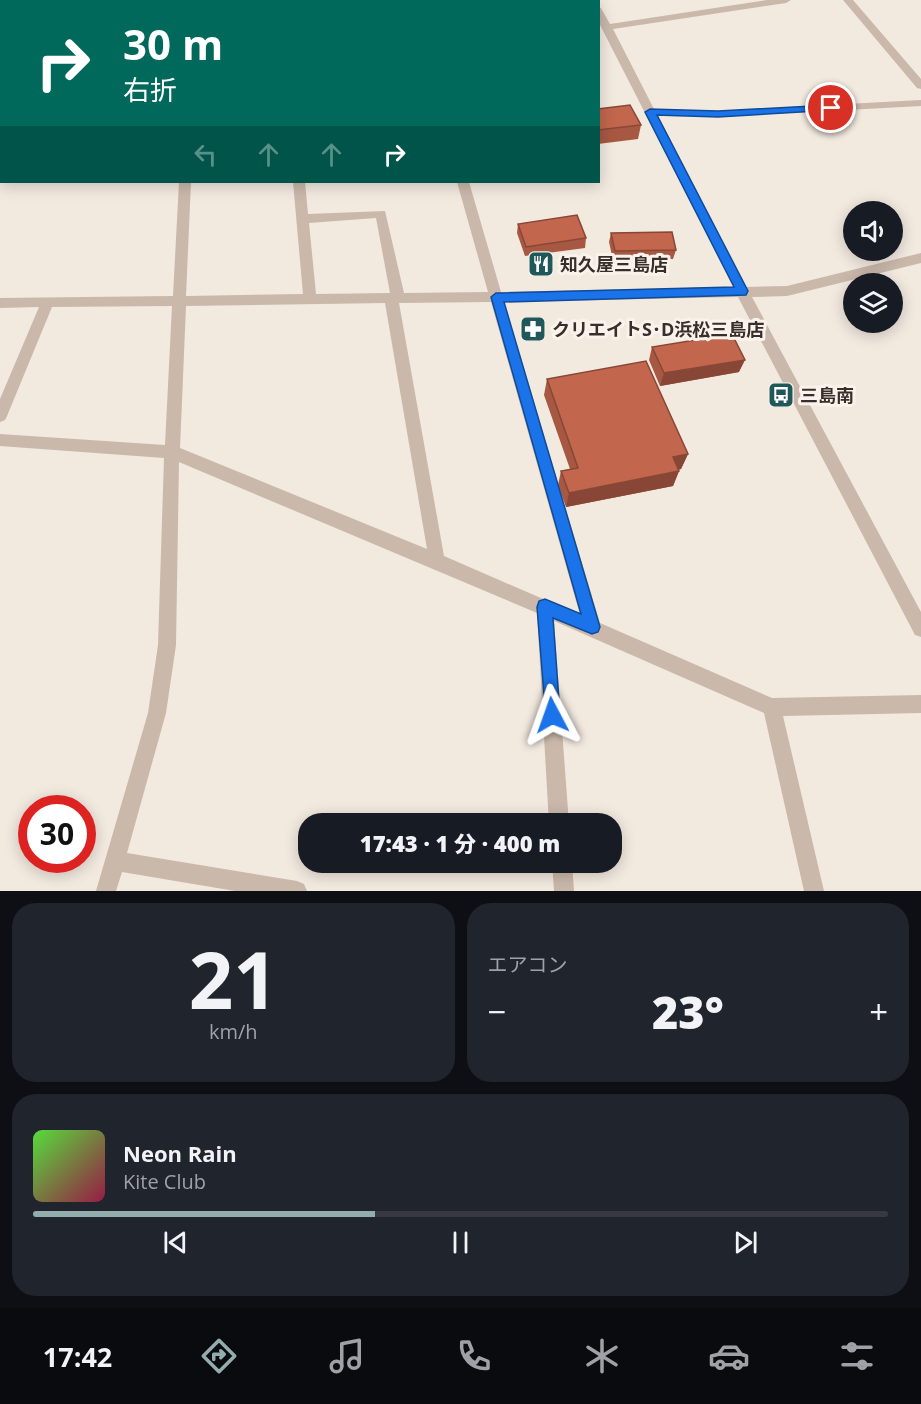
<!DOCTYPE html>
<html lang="ja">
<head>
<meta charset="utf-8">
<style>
  :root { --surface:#171b24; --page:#20242c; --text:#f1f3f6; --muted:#9ea1a6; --line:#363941; --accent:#93adaf }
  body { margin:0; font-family:"Open Sans","Noto Sans JP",sans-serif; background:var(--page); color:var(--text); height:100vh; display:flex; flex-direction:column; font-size:22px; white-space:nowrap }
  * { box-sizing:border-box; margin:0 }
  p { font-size:20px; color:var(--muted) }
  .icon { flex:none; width:33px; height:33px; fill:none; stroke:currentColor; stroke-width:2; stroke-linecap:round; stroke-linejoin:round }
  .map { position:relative; height:891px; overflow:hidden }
  .panel { display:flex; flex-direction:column; gap:12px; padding:12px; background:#0d0f14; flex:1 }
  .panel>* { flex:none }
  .guide { position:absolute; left:0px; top:0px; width:600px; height:183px; box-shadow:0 3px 15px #0003; background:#00695c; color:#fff; overflow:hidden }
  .controls { position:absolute; left:843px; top:201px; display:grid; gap:12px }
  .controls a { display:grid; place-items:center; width:60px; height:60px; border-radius:50%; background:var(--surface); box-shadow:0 3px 15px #0003; font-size:30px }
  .speed { position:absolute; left:18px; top:795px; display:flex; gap:12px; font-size:30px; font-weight:700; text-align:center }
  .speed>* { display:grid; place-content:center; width:78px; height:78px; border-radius:50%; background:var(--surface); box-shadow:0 3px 15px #0003; line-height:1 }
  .speed .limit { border:9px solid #d22; background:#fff; color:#111 }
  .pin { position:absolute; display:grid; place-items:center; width:51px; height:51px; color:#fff; margin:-26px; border:3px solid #fff; border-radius:50%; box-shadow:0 2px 6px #0007 }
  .me { position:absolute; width:66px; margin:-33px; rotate:356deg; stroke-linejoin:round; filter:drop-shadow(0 0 4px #0008) }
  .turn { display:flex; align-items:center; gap:21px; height:126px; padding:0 24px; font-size:27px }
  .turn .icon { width:78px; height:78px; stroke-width:2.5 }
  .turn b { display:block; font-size:42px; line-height:51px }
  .lanes { display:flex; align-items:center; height:57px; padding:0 24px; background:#0003; justify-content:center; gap:30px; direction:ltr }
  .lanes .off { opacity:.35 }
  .big { font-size:45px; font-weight:800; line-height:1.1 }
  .panel .tile { flex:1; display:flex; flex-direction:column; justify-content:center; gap:9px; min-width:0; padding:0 21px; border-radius:24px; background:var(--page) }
  .panel .dial { align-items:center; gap:0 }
  .dial b { font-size:78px; line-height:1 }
  .song { display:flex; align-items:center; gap:18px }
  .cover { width:72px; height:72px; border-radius:9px; background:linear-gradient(135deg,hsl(110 70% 55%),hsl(340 70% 35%)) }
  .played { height:6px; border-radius:3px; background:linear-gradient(90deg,var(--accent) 40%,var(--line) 40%) }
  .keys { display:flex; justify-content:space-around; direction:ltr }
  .heat { display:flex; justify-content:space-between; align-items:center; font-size:33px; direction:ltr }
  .panel .tiles { flex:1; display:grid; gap:12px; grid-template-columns:1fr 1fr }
  .tile:last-child { grid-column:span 2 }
  .trip { position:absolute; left:298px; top:813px; width:324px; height:60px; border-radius:24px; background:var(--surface); box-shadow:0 3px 15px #0003; font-weight:800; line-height:60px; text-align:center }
  .tab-bar { display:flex; height:96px; justify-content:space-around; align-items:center; background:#090b0e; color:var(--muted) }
  .tab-bar .icon { width:42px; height:42px }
  .tab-bar .on { color:var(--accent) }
  .tab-bar b { font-size:27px; color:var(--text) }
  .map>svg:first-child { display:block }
</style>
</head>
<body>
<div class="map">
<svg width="921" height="891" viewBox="0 0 921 891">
  <rect width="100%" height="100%" fill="#f2e9df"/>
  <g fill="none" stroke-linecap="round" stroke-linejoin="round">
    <!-- minor -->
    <path fill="#cab8ab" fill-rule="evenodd" d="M52,0H62L51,2Z
      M188,0H198V2H188Z
      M280,0H290V2H280Z
      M403,0H413L414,2H404Z
      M767,0H791L786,3L613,29L654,109L718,111L921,100V106L718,117L658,116L746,287L787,286L921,253V263L787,296L752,297L921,612V637L915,635L738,297L504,302L600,623L772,698L921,695V713L783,716L824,891H804L764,713L554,621L569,824H549L537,613L179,462L176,645L166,713L127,853L297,881L304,884L307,891H235L122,872L116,891H96L148,713L158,645L164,458L0,446V434L165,445L172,306L52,307L7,416L5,420L0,422V399L39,307L0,308V298L173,296L179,182H191L186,296L303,294L293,182H305L308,214L385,211L404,293L488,292L457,182H469L501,292L734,287L598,21V7L601,8L610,24ZM376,218L390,293L316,294L309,223ZM491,302L580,615L444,556L399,303ZM385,303L427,549L180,448L186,306Z
      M843,0H853L921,79V89L917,88Z
      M0,37H2V43H0Z
      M0,56H2L0,64Z
      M552,862H572L574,891H554Z"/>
  </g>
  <!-- wall -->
  <path fill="#a75842" d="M598,109L641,125L638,139L598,144Z
    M518,224L586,238L585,248L525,256L517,233Z
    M611,233L676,250L673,259L613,260L609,242Z
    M652,347L739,372L660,386L649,360Z
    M547,379L688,454L681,469L678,470L679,471L673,486L566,507L558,485L561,471L570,469L544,395Z"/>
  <!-- shaded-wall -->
  <path fill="#884736" d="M745,360L739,372L660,386L664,373Z
    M688,454L681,469L667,472L673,457Z
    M679,471L673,486L566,507L569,493Z"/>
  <!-- building -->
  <path fill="#c2664d" stroke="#884736" stroke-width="1.5" d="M630,105L641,125L598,130V109Z
    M577,215L586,238L526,247L518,224Z
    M672,232L676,250L615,251L611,233Z
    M732,334L745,360L664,373L652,347Z
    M646,361L688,454L673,457L679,471L569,493L561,471L578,468L547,379Z"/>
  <!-- route -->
  <path fill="#1a73e8" stroke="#114b97" stroke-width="1.5" d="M831,105H834V110L718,117L657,115L748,291L746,295L504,302L600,627L598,632L592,634L553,618L560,715L558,721L552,723L546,721L537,607L539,601L545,599L581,614L491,297L496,293L734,287L645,112L650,109L718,111Z"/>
  <!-- icons -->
  <defs>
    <g id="restaurant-square" transform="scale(1.35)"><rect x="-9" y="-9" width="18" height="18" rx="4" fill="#205759" stroke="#faf3ec"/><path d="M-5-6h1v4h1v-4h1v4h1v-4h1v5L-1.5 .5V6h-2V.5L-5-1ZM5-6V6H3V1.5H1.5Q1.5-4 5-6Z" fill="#fff"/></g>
    <g id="pharmacy-square" transform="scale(1.35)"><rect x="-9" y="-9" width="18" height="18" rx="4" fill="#205759" stroke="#faf3ec"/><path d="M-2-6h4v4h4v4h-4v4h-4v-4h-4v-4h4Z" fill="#fff"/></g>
    <g id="bus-square" transform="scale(1.35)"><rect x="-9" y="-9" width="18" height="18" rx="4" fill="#205759" stroke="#faf3ec"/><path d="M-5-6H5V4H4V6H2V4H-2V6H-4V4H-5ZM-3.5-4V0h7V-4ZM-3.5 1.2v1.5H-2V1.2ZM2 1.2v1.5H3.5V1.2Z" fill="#fff"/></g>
  </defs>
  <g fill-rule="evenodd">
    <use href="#restaurant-square" x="541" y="264"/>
    <use href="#pharmacy-square" x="533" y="329"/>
    <use href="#bus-square" x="781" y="395"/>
  </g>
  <g text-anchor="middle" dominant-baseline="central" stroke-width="6" stroke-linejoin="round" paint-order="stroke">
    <!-- poi labels -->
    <g font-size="18" font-weight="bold" fill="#382e2a" stroke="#faf3ec" text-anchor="start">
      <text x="560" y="264">知久屋三島店</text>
      <text x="552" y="329">クリエイトS･D浜松三島店</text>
      <text x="800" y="395">三島南</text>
    </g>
  </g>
</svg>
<div class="controls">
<a><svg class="icon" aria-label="sound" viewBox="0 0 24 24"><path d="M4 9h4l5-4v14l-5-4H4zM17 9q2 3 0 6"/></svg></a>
<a><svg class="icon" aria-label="layers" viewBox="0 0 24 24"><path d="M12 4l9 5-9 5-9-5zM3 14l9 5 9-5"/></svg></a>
</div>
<div class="speed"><div class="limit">30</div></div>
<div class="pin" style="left:831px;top:108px;background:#d93025"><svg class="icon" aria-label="arrive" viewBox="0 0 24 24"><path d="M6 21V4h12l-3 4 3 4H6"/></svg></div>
<svg class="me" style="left:552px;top:715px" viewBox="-20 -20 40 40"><path d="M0-17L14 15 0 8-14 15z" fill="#1a73e8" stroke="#fff" stroke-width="4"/></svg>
<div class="trip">17:43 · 1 分 · 400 m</div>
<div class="guide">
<div class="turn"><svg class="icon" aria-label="right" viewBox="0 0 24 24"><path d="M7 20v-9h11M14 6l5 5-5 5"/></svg><div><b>30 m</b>右折</div></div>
<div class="lanes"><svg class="icon off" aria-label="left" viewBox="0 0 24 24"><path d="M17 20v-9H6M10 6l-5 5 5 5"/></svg><svg class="icon off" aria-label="ahead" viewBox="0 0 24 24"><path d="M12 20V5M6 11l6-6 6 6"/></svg><svg class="icon off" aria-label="ahead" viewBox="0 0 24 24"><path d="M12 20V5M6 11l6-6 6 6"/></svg><svg class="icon" aria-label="right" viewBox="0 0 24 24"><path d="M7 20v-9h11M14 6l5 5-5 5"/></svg></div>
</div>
</div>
<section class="panel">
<div class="tiles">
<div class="tile dial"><b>21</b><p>km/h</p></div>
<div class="tile"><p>エアコン</p>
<div class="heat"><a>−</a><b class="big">23°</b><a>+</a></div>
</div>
<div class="tile">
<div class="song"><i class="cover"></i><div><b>Neon Rain</b><p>Kite Club</p></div></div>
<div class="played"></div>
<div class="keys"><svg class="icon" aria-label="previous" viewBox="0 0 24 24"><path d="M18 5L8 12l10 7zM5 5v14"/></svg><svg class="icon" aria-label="pause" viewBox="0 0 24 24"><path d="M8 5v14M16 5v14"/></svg><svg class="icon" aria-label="next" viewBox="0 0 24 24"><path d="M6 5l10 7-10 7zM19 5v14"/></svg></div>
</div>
</div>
</section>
<nav class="tab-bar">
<b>17:42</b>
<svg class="icon on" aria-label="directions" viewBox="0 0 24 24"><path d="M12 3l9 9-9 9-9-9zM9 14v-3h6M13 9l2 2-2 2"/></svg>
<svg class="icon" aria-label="music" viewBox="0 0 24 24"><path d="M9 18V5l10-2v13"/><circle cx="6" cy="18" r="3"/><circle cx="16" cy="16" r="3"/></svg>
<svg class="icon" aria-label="phone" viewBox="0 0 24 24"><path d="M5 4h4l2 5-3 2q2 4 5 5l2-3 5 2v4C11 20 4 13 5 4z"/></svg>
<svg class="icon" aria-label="climate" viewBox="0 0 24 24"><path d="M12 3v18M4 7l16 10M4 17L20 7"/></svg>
<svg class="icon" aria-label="car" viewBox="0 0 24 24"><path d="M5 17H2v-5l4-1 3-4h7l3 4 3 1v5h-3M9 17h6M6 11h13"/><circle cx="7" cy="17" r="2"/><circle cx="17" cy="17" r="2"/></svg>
<svg class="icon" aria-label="filters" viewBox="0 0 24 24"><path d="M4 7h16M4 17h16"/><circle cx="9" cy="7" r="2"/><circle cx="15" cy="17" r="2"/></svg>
</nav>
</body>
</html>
